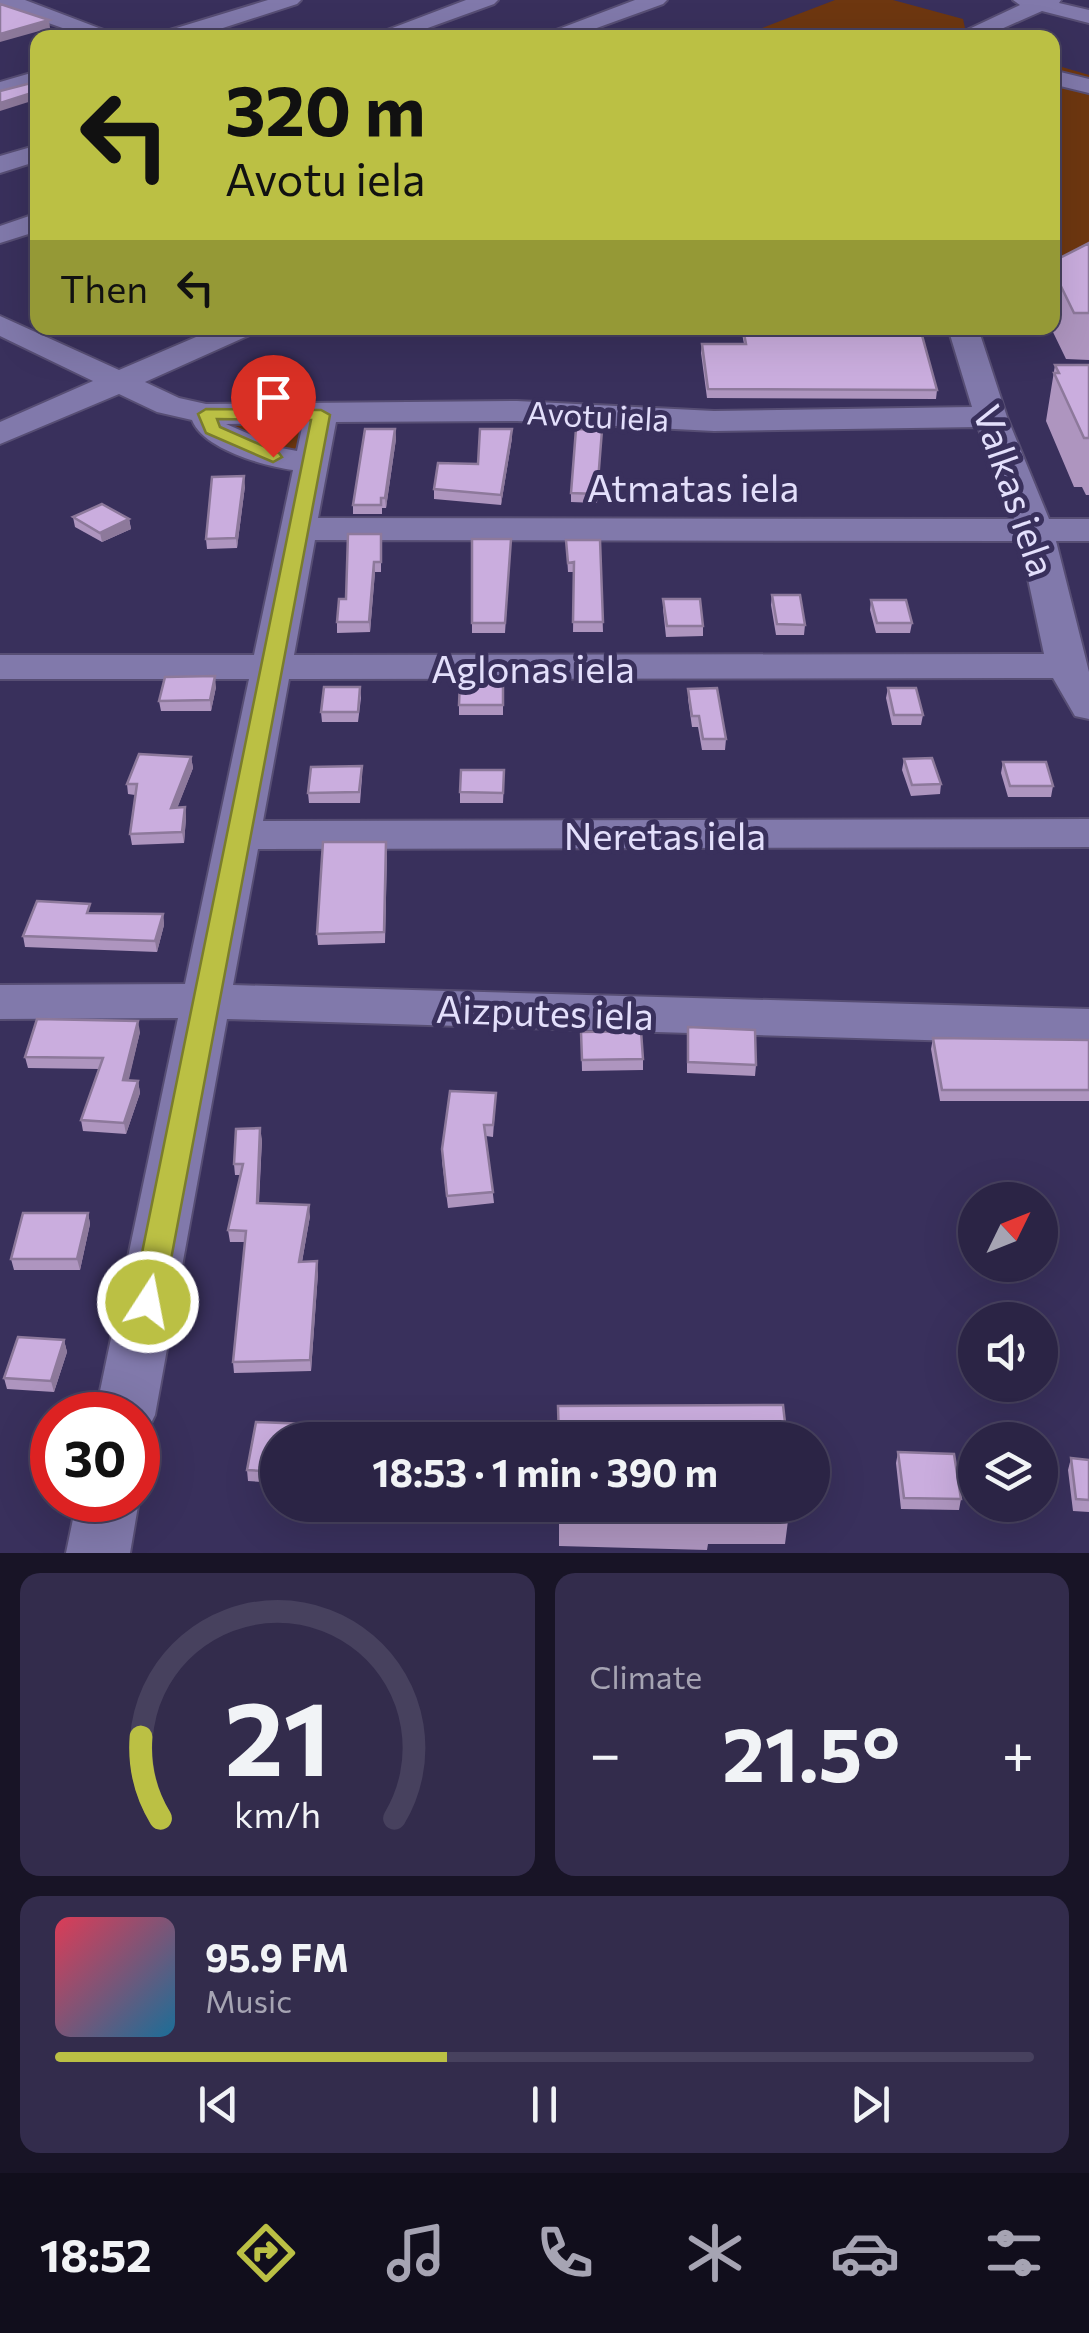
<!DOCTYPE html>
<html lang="en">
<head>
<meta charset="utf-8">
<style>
  :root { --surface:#2b2445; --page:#332c4c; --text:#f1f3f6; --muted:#a6a4b3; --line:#47415e; --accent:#bbc044 }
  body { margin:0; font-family:Commissioner,sans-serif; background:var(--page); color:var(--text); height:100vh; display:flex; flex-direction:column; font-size:38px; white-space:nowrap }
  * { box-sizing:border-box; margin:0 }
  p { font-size:32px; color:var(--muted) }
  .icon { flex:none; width:55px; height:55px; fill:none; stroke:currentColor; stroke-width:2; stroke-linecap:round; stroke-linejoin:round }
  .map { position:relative; height:1553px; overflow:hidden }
  .side { display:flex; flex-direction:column; gap:20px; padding:20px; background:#181426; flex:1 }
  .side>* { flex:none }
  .top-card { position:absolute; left:30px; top:30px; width:1030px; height:305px; border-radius:20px; box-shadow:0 10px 40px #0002,0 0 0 2px var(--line); background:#bbc044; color:#111; overflow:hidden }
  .needle { width:65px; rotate:47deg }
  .fabs { position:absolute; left:958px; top:1182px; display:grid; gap:20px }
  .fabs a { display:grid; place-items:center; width:100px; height:100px; border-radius:50%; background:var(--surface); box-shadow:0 10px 40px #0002,0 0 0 2px var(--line); font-size:50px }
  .speed { position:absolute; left:30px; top:1392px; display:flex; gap:20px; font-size:50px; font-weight:700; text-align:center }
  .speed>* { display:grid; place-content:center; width:130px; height:130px; border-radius:50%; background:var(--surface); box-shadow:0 10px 40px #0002,0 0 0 2px var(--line); line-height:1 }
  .speed .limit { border:15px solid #d22; background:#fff; color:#111 }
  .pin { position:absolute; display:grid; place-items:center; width:85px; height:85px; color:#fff; margin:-102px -42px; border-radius:50% 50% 50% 0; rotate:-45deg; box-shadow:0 0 10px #0007 }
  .pin .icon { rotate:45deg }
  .me { position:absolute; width:110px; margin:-55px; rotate:11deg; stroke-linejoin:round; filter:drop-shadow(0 0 8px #0008) }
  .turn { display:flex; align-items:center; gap:35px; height:210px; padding:0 30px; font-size:45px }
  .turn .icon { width:130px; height:130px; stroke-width:2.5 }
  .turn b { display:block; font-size:70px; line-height:85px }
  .then { display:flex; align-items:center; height:95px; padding:0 30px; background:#0003; gap:20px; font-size:38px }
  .big { font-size:75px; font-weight:700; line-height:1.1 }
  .side .widget { flex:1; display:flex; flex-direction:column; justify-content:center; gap:15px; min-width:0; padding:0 35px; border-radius:20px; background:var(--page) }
  .side .dial { align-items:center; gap:0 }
  .dial svg { height:260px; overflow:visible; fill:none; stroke:var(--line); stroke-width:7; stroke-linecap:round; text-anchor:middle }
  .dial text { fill:var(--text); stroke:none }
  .song { display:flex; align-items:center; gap:30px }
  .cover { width:120px; height:120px; border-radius:15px; background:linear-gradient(135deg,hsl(350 70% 55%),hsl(200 70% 35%)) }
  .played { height:10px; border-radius:5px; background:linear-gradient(90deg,var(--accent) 40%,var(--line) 40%) }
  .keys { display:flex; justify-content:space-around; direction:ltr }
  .heat { display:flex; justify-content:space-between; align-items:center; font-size:55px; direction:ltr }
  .side .tiles { flex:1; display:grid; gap:20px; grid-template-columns:1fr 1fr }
  .widget:last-child { grid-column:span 2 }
  .trip { position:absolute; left:260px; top:1422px; width:570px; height:100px; border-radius:50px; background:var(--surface); box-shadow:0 10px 40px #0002,0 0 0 2px var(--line); font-weight:700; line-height:100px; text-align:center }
  .tab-bar { display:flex; height:160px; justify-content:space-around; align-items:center; background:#110e1c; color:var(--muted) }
  .tab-bar .icon { width:70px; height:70px }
  .tab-bar .selected { color:var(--accent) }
  .tab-bar b { font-size:45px; color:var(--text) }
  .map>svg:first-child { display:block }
</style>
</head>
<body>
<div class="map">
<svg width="1089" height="1553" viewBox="0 0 1089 1553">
  <rect width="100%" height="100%" fill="#39305c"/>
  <!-- green -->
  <path fill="#6e3710" d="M835,0H893L963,19L967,37L736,38Z
    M1052,64L1089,75V265H1053Z
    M278,421L302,431L296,450L291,452L223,426L225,423Z"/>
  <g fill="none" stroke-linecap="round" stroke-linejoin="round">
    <!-- minor casing -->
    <g stroke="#574e74" stroke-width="4">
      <path id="minor" d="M0,0H25L125,38H91L0,6Z
        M268,0H301L297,4L192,38H157L160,33Z
        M466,0H498L494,4L400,38H366Z
        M635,0H667L663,4L569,38H535Z
        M1013,0H1061L1059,3L1089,10V23L1042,11L981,38H950L1020,5Z
        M1052,70L1089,79V93L1052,84Z
        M38,71V85L0,96V82Z
        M38,145V161L0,173V156Z
        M38,213V231L0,243V226Z
        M0,316L119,370L217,328H256L252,334L145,382L179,398L206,404L517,401L714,411L972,407L948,328H978L1007,417L1049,519H1089V541H1056L1089,672V719L1075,716L1053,678L289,679L263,821L1089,819V847L258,849L233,985L1089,1009V1045L227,1019L155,1415L146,1433L138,1437V1415H95L178,1018L0,1019V985L185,984L249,679H0V655H254L293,470C264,466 203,449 192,420L157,412L119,394L0,444V422L93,381L0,336ZM517,421L714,431L978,427L1014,519L318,518L336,422ZM303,423L297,451L281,448L226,424ZM315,540L1020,541L1044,654L294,655Z
        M138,1496L139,1500L130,1553H66L77,1500H138Z"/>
    </g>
    <!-- minor -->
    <use href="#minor" fill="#8179ab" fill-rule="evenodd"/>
  </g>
  <!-- wall -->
  <path fill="#ae95bf" d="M1089,243V360L1066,359L1051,328L1052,262Z
    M741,328H920L937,390L936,399L707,398L701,353L702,344H744Z
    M1055,365H1089V495H1086L1082,487H1074L1046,421Z
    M395,429L396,439L386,508H382V514H353V505Z
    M602,430L597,503L571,502V493Z
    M512,438L501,505L434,499V489L478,464Z
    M245,486L237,548L207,549L206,539Z
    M73,517L129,519L131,529L102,542L75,527Z
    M381,534V572H375L370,632L337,633V622L346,599Z
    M472,539H511L505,633H472Z
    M566,540H600L603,632H573L574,572H568Z
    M772,595L805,625L804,635H776L771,605Z
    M663,599L703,626V636L666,637L663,609Z
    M871,600L912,623L910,633H876L870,610Z
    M503,680V715H459V705Z
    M216,687L211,711H161L159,701Z
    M360,687L361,698L358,722H322L321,712Z
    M888,688L923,715L921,725H892L886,698Z
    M688,689L726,739L725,750H702L698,727H692L688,699Z
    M191,757L193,768L177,808L185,807L186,818L184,843L132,845L130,834L135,795L128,794L127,784Z
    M904,759L941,784L940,794L911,796L902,770Z
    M1003,762L1053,786L1051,797H1008L1001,773Z
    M362,777L360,803H309L308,793Z
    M504,781L503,803H460V792Z
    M387,852L385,943L318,945L317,934Z
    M92,913L163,914L164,925L157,952L25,947L23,936Z
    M140,1032L128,1081H138L140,1093L126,1134L83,1131L81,1120L99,1069L28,1068L25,1057Z
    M581,1032L643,1059V1070L582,1071Z
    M933,1038L1089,1040V1101H940L931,1049Z
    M687,1039L756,1065L755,1076L687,1073Z
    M496,1093L493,1137L486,1136L494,1203L448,1208L442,1161Z
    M262,1139L259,1203L310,1216L302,1262L318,1273L311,1371L234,1373L233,1362L245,1242H230L228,1230L240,1175H235L234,1164Z
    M88,1213L90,1224L80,1270H14L11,1259Z
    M64,1340L67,1352L54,1392L7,1389L4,1378Z
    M256,1422L336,1425L337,1440H278V1483L248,1481L247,1470Z
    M898,1452L961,1499L959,1510L901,1509L896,1463Z
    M1071,1458L1089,1460V1512L1073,1511L1068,1470Z
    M410,1505H488V1515L410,1517Z
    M559,1505H790L785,1544H708L707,1550L559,1546Z"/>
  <!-- shaded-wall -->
  <path fill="#8d799b" d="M49,20L50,28L0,42V34Z
    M38,91V99L0,111V103Z
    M395,429L396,439L386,508L385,498Z
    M512,429V438L501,505V495Z
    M244,476L245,486L237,548L236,538Z
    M129,519L131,529L102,542L100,533Z
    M374,562L375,572L370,632L369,622Z
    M215,676L216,687L211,711L210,700Z
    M191,757L193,768L173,819L171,808Z
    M185,807L186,818L184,843L182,832Z
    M163,914L164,925L157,952L155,941Z
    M138,1021L140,1032L126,1092L123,1080Z
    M138,1081L140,1093L126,1134L124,1123Z
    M260,1128L262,1139L258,1214L257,1203Z
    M309,1205L310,1216L300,1273L299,1262Z
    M88,1213L90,1224L80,1270L77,1259Z
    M317,1261L318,1273L311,1371L310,1360Z
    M64,1340L67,1352L54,1392L51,1381Z"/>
  <!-- building -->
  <path fill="#caadde" stroke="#8d799b" stroke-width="2.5" d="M0,4L49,20L0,34Z
    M31,83L38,85V91L0,103V91Z
    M1089,243V313H1074L1052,268V262Z
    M743,328H920L937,390L708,389L702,344H746Z
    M1055,365H1089V438H1084L1054,373H1059Z
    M365,429H395L385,498H381V505H353Z
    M480,429H512L501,495L434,489L438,463L478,464Z
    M576,429L602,430L597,494L571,493Z
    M244,476L236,538L206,539L212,477Z
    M102,504L129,519L100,533L73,517Z
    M348,534H381V562H374L369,622H337L339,599H346Z
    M472,539H511L505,623H472Z
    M566,540H600L603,622H573L574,562L568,563Z
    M772,595H800L805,625L777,624Z
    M663,599H700L703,626H667Z
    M871,600H906L912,623H877Z
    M215,676L210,700L159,701L165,677Z
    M460,680H503V705H459Z
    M324,687H360L358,712H321Z
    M717,688L726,739H703L699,716H692L688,689Z
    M888,688H916L923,715H894Z
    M139,754L191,757L171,808L185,807L182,832L130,834L137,784H127Z
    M932,758L941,784L912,785L904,759Z
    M1003,762H1046L1053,786H1010Z
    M362,766L359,792L308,793L311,767Z
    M461,770H504L503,793L460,792Z
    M323,842H386L384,932L317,934Z
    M37,901L90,904L87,913L163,914L155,941L23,936Z
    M37,1019L138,1021L123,1080L138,1081L124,1123L81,1120L103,1058L25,1057Z
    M688,1027L755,1030L756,1065L688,1062Z
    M641,1031L643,1059L582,1060L581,1032Z
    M933,1038L1089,1040V1090H942Z
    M450,1091L496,1093L493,1125H484L493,1192L447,1196L442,1149Z
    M260,1128L257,1203L309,1205L299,1262L317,1261L310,1360L233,1362L246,1231L228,1230L243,1164H234L236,1129Z
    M23,1213H88L77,1259H11Z
    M18,1337L64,1340L51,1381L4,1378Z
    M783,1405L787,1440H559L558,1406Z
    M256,1422L336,1425L334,1440H278V1472L247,1470Z
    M898,1452L954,1454L961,1499L904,1498Z
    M1071,1458L1089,1460V1500L1076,1499Z"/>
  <!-- route -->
  <path fill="#bbc044" stroke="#7a7d2c" stroke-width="2.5" d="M206,409L321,410L330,415L163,1302L158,1311L148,1315L137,1311L132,1302L311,420L217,419L220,427L279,453L282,457L273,462L206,433L198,414Z"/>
  <g text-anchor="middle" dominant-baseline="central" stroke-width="10" stroke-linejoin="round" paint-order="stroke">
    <!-- far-street labels -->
    <g font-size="32" fill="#e3dffb" stroke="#39305c">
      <text transform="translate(598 415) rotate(3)">Avotu iela</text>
    </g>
    <!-- street labels -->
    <g font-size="38" fill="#e3dffb" stroke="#39305c">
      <text x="693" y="486">Atmatas iela</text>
      <text transform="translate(1016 490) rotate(71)">Valkas iela</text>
      <text x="533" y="667">Aglonas iela</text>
      <text x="665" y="834">Neretas iela</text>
      <text transform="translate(545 1011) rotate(2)">Aizputes iela</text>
    </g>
  </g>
</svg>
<div class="fabs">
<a><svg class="needle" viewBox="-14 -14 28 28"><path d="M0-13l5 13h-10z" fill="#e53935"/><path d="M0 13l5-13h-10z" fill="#a6a4b3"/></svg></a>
<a><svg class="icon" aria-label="sound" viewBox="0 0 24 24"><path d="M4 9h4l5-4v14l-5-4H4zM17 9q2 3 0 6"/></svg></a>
<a><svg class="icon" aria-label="layers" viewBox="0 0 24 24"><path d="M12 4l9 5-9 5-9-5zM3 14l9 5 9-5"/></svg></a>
</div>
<div class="speed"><div class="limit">30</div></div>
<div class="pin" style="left:273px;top:457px;background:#d93025"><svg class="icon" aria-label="arrive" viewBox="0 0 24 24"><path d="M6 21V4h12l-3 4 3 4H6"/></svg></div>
<svg class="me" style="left:148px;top:1302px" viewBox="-20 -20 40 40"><circle r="17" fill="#bbc044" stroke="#fff" stroke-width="3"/><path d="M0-11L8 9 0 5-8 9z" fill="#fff"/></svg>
<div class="trip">18:53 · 1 min · 390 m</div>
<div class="top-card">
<div class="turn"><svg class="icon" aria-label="left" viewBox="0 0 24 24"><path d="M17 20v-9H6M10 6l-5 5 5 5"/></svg><div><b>320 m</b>Avotu iela</div></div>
<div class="then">Then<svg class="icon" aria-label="left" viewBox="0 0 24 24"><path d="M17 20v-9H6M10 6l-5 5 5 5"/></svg></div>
</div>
</div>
<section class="side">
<div class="tiles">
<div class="widget dial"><svg viewBox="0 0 100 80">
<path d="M14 69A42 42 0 1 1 86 69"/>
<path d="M14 69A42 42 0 0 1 8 44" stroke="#bbc044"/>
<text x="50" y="56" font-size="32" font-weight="700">21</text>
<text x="50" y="72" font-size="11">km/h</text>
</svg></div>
<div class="widget"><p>Climate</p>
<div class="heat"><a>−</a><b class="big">21.5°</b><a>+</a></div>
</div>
<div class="widget">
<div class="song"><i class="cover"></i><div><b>95.9 FM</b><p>Music</p></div></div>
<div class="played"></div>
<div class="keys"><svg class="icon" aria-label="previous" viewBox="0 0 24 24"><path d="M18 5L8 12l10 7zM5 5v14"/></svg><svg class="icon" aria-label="pause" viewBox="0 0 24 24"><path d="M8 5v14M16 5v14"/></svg><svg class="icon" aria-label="next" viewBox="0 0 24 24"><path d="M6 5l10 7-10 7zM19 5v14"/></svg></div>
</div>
</div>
</section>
<nav class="tab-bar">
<b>18:52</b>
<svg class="icon selected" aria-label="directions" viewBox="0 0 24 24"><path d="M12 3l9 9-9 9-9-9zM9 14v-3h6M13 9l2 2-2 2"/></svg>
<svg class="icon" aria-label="music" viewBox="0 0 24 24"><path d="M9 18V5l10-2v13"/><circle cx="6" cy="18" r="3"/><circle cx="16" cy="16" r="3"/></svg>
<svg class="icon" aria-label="phone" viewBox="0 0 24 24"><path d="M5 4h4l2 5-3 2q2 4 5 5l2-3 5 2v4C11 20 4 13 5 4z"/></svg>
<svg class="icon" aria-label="climate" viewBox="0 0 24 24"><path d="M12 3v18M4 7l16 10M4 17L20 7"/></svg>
<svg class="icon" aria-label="car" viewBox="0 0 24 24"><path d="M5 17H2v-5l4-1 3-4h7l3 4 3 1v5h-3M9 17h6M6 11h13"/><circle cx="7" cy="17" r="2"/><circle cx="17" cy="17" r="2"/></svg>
<svg class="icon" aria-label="filters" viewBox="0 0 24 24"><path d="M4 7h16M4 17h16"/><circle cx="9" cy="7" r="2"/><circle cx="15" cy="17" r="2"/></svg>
</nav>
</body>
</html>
